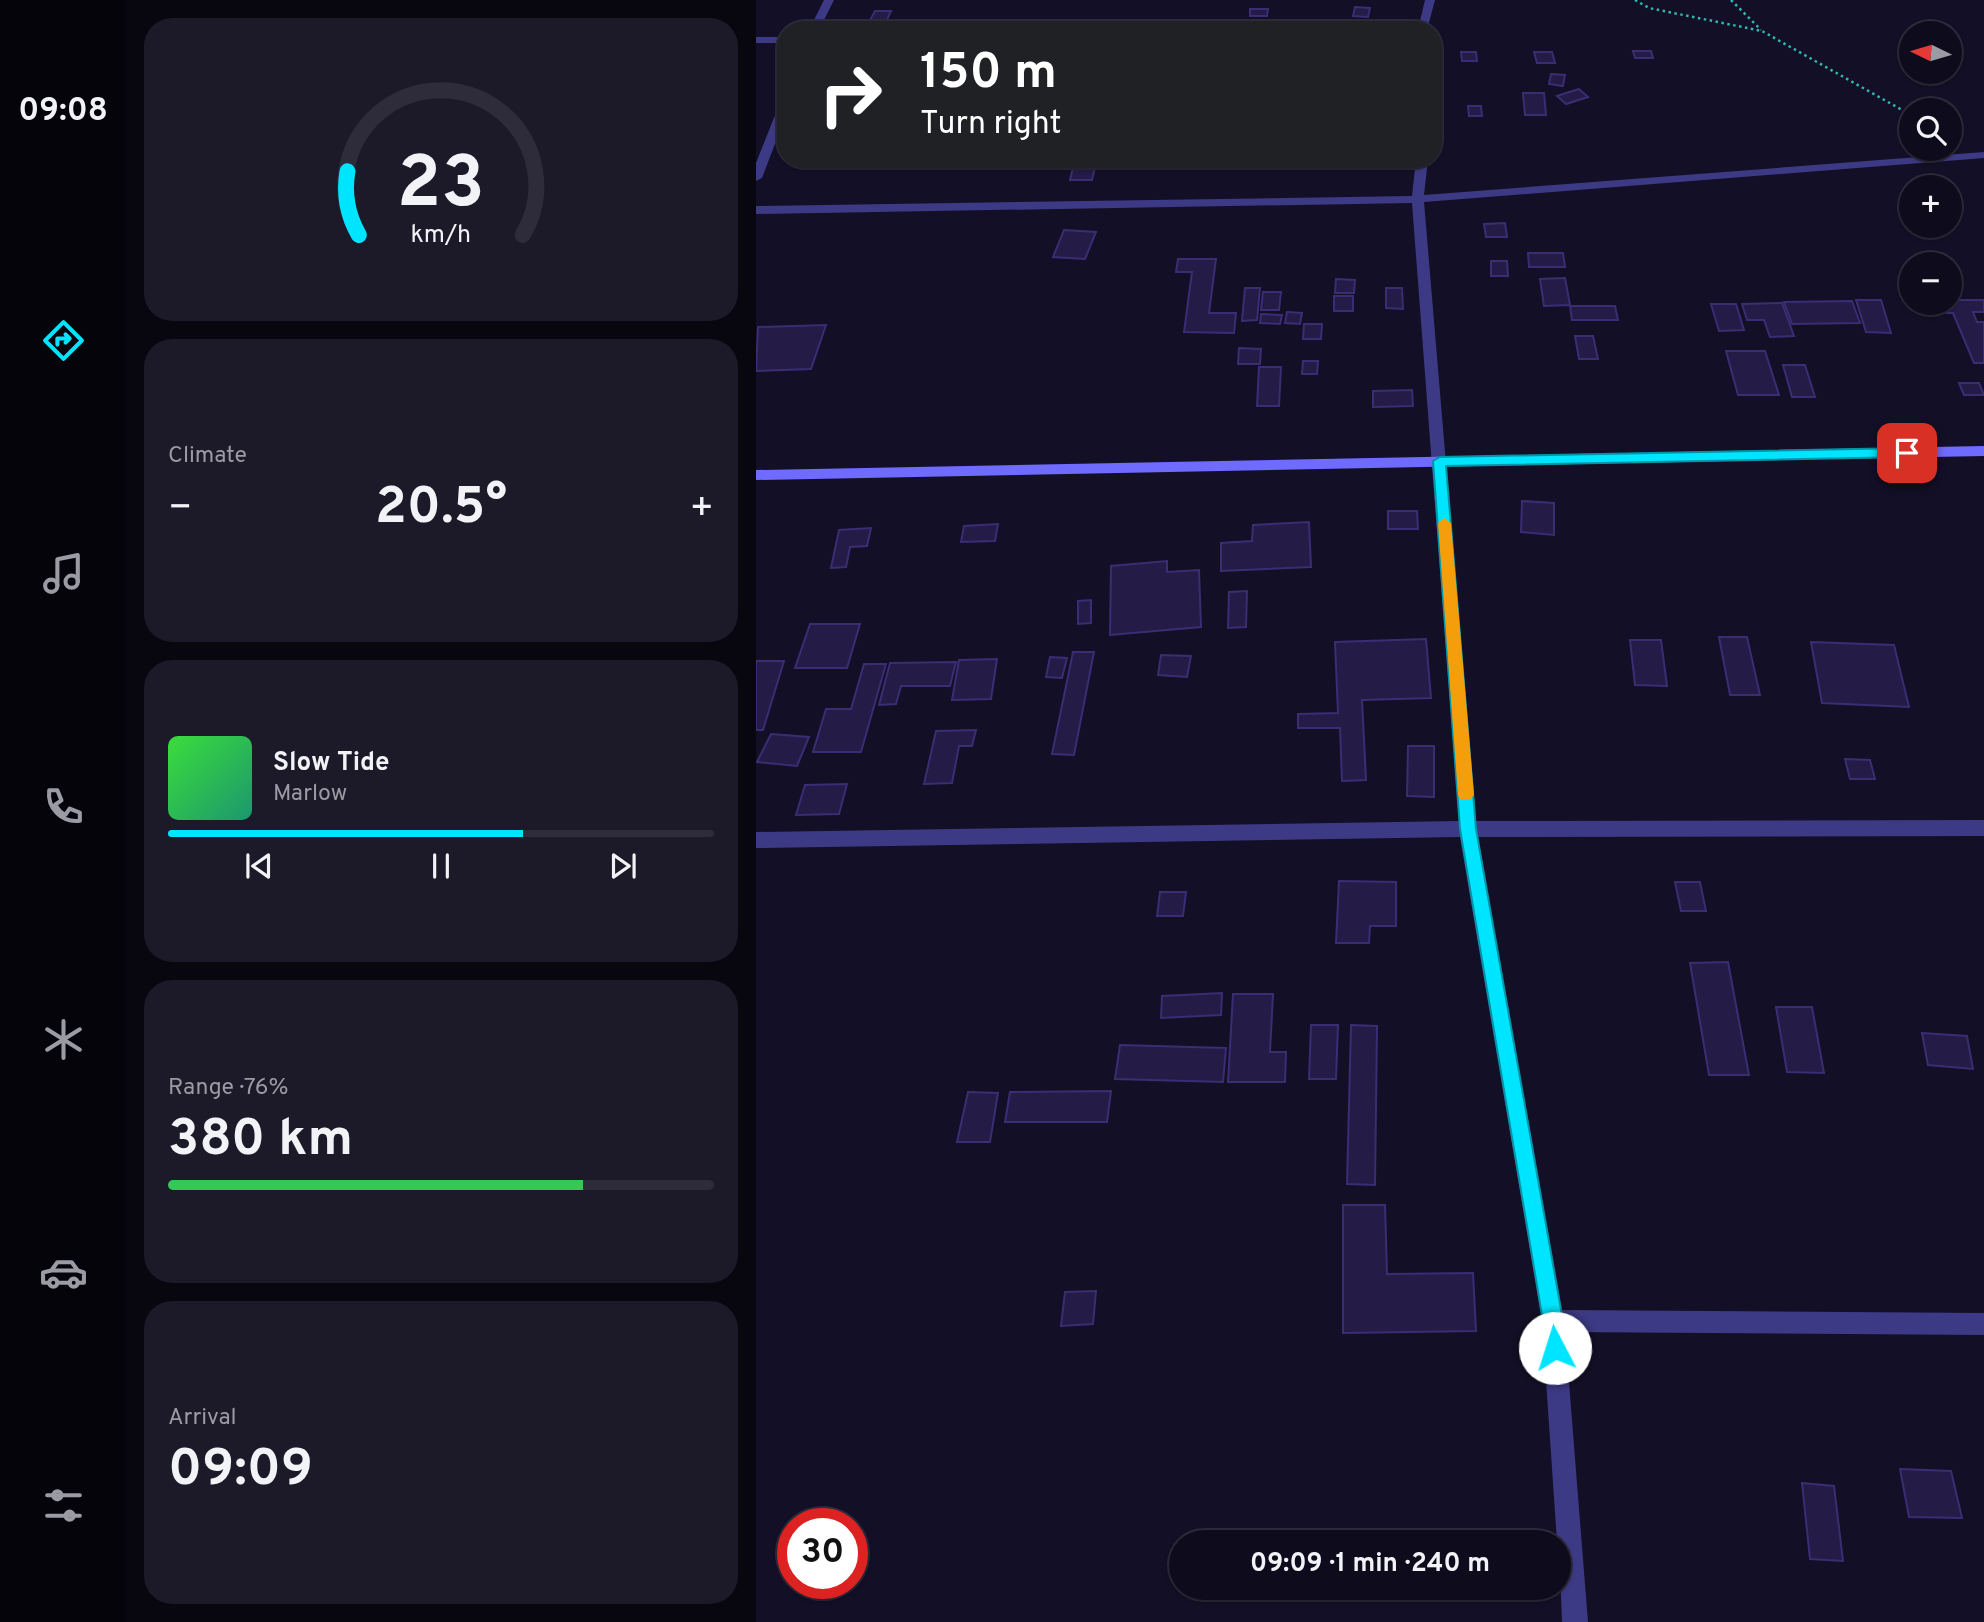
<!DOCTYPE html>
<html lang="en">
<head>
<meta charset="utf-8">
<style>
  :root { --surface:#0e0b1c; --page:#1c1929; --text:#f1f3f6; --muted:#9b9ba3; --line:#2e2b3b; --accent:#00e5ff }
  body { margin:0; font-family:Overpass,sans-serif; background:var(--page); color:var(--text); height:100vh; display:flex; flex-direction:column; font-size:26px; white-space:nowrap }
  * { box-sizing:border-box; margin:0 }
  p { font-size:23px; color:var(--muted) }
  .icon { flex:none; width:38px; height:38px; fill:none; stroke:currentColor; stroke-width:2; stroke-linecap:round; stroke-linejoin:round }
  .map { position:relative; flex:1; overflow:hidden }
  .drawer { display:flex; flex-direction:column; gap:18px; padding:18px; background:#08060f; width:630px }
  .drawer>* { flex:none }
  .guide { position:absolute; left:21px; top:21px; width:665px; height:147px; border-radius:28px; box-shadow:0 2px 5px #0004,0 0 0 2px var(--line); background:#202124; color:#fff; overflow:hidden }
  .needle { width:46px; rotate:275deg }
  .buttons { position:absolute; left:1143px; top:21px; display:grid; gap:14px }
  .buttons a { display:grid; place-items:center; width:63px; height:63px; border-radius:50%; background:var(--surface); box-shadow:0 2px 5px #0004,0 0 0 2px var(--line); font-size:35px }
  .speed { position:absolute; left:21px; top:1508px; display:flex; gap:14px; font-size:35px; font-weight:700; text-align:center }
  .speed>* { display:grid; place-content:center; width:91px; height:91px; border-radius:50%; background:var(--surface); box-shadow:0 2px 5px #0004,0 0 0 2px var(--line); line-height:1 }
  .speed .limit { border:10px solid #d22; background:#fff; color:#111 }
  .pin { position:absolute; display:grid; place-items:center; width:60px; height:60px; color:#fff; margin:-30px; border-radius:14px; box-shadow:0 4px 10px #0006 }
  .me { position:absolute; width:77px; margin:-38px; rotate:355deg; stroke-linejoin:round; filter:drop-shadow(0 0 5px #0008) }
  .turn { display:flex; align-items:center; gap:24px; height:147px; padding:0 28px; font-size:32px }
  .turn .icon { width:91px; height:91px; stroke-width:2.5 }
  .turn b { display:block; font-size:49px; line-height:60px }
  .big { font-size:52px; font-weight:700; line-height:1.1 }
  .drawer .widget { flex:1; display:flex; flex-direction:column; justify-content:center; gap:10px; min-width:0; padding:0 24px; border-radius:28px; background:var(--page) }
  .drawer .dial { align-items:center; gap:0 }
  .dial svg { height:182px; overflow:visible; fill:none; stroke:var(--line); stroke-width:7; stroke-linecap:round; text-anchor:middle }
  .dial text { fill:var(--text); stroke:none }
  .song { display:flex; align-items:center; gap:21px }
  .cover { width:84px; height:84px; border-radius:10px; background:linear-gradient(135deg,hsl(120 70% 55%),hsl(160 70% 35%)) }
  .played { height:7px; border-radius:4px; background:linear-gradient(90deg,var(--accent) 65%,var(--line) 65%) }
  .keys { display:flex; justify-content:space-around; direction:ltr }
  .heat { display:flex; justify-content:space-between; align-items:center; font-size:38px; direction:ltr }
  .charge { height:10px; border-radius:5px; background:linear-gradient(90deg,#34c759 76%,var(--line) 0) }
  .trip { position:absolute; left:413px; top:1530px; width:402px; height:70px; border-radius:35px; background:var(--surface); box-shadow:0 2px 5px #0004,0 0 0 2px var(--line); font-weight:700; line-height:70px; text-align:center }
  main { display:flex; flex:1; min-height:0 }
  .dock { display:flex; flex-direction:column; width:126px; justify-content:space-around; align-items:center; background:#06040b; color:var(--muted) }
  .dock .icon { width:49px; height:49px }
  .dock .selected { color:var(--accent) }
  .dock b { font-size:32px; color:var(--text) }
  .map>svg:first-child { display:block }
</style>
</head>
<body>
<main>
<nav class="dock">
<b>09:08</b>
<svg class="icon selected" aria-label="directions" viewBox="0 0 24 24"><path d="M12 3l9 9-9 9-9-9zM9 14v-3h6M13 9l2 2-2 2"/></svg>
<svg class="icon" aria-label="music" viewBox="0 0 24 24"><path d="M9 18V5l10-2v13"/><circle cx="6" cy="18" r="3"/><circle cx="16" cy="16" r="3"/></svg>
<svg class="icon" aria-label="phone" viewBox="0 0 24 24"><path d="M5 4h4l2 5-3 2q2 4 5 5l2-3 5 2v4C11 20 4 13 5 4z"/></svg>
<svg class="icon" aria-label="climate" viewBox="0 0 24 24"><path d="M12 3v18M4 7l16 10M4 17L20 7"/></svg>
<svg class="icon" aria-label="car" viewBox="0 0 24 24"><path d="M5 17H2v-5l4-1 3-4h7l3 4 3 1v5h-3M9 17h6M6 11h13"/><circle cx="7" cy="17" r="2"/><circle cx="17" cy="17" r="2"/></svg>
<svg class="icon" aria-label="filters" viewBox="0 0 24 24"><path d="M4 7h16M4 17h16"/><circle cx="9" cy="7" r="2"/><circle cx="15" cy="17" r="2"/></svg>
</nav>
<section class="drawer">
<div class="widget dial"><svg viewBox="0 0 100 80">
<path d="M14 69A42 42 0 1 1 86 69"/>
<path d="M14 69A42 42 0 0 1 9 41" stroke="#00e5ff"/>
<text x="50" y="56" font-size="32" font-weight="700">23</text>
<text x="50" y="72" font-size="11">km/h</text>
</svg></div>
<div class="widget"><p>Climate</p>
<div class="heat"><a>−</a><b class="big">20.5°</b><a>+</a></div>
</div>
<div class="widget">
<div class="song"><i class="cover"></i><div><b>Slow Tide</b><p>Marlow</p></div></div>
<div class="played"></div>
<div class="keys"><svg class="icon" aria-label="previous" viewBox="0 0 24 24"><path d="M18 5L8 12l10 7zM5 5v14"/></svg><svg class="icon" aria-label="pause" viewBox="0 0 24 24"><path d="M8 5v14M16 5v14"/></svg><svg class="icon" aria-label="next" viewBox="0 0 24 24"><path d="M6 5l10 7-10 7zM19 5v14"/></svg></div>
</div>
<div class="widget"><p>Range · 76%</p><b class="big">380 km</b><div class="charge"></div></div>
<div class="widget"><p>Arrival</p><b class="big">09:09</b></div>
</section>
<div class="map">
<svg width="1228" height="1622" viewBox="0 0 1228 1622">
  <rect width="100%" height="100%" fill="#130f26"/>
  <!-- building -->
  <path fill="#241b47" stroke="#3b2d73" stroke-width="2" d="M599,7L614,8L612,17L597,16Z
    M494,9H512L511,16H494Z
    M119,11H135L130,22H113Z
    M877,51H895L897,58H879Z
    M705,52H720L721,61H706Z
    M778,52H796L799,63H781Z
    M795,74L809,75L807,86L793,84Z
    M823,89L832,97L810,104L801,96Z
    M767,93H788L790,115H769Z
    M712,106H725L726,116H713Z
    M319,159H341L336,180H314Z
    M749,223L751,237H730L728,224Z
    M308,230L340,232L329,259L297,257Z
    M772,253H807L809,267H773Z
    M422,259H460L453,313H480L478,333L428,332L436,272H420Z
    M735,261H751L752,276H735Z
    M809,278L814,305L788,306L784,279Z
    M580,279L599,280L598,293H579Z
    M489,288H504L501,320L486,321Z
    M630,288H646L647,309L630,308Z
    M507,292H525L523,310H505Z
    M578,296H597V311H578Z
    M1100,300H1125L1135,333L1110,332Z
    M1194,300H1228V312H1217L1221,322H1228V363H1218L1197,313H1173L1168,303H1194Z
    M1096,301L1104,323L1036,324L1028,302Z
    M1026,303L1038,336L1014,337L1008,320H991L986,304Z
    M955,304H980L988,330L963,331Z
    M814,306H859L862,320H816Z
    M531,312L546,313L544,324L529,323Z
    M505,314L526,315L524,324L504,323Z
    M548,324H566L565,339H547Z
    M70,325L55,369L0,371L2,327Z
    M819,336H837L842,359H823Z
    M483,348L505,349L504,364H482Z
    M970,351H1009L1023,395H982Z
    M547,361H562L561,374H546Z
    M1027,365H1049L1059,397H1036Z
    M503,367H525L523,406H501Z
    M1203,383H1223L1228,395H1208Z
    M656,390L657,406L617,407V391Z
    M766,501L798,503V535L765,532Z
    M632,511H661L662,529H632Z
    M553,522L555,567L465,571V543L496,541L497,525Z
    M242,524L239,541L205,542L208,526Z
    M115,528L111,546L94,547L90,567L75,568L83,530Z
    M411,561V572L443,570L445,627L354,635L355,566Z
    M491,591L490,627L472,628L473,592Z
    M335,600V623L322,624V601Z
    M54,624H104L91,668H39Z
    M963,637H991L1004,695H974Z
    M670,639L675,698L606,700L610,780L586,781L584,728H542V714L582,713L579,642Z
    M874,640H905L911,686L879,685Z
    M1055,642L1138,645L1153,707L1066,703Z
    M317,652H338L318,755L296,754Z
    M405,655L435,656L431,677L402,675Z
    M294,657L311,658L306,678L290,677Z
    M241,659L235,699L196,700L203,660Z
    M0,661H28L7,730H0Z
    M200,662L194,686H145L140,704L123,705L134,663Z
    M108,664H130L105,752H57L70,709H95Z
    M220,730L216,746H203L196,783L168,784L180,731Z
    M15,734L53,737L41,766L1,762Z
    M652,746H678V797L651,796Z
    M1089,759L1114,760L1119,779H1094Z
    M91,784L83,814L40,815L49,785Z
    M583,881L640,882V926H614L613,943H580Z
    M919,882H944L950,911H925Z
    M404,892H430L427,916H401Z
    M972,962L993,1075H953L934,963Z
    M466,993L465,1015L405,1018L406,996Z
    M477,994H517L514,1052H530L529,1082H472Z
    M1020,1007H1056L1068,1073L1031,1072Z
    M555,1025H582L580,1079H553Z
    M595,1025L621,1026L619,1185L591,1184Z
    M1166,1033L1211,1036L1217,1069L1172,1065Z
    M364,1045L470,1048L467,1082L359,1079Z
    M355,1091L351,1122H249L254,1092Z
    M212,1092L242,1093L234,1142H201Z
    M587,1205H629L631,1274L717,1273L720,1331L587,1333Z
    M340,1291L337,1324L305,1326L309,1292Z
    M1144,1469L1195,1471L1206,1518L1153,1517Z
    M1046,1483L1078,1486L1087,1561L1054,1559Z"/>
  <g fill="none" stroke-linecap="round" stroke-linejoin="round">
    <!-- path -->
    <path stroke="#2fb8b0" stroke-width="2.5" stroke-dasharray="2.5 3.5" stroke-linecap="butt" d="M879,0L893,8L1006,31L1155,115
      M975,0L1005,30"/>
    <!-- street -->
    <path fill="#3d3a85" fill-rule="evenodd" d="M68,0H78L63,30H53Z
      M669,0H679L671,30H591L596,27L663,25Z
      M0,37H30V43H0Z
      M30,97V115L6,178L0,181V163L25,100Z
      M1228,152V158L668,202L720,821L1228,820V836L722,837L806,1310L1228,1313V1335L809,1332L832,1622H806L803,1542H801L786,1321L704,837L0,848V832L703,821L656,203L0,214V206L656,196L660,159H672L668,195Z"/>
    <!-- secondary -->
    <path fill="#6f6bff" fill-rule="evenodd" d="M1228,446V456L0,480V470Z"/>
  </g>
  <!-- route -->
  <path fill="#00e5ff" stroke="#0095a6" stroke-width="2" d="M1151,448L1157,453L1151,457L690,466L720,829L807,1321L809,1348L806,1356L799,1359L792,1356L787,1321L704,829L677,461L684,457Z"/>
  <!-- slow -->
  <path fill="#f59e0b" d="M688,518L695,523L718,795L715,799H704L702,795L682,523Z"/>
</svg>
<div class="buttons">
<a><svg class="needle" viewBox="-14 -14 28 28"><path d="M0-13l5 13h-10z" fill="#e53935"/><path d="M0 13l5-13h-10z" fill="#9b9ba3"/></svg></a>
<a><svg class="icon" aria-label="search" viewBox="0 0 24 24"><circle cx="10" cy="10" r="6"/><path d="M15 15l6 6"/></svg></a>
<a>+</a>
<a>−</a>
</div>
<div class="speed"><div class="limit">30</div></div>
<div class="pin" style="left:1151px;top:453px;background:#d93025"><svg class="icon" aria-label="arrive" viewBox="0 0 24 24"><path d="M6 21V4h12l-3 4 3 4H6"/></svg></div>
<svg class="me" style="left:799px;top:1348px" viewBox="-20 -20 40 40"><circle r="19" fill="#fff"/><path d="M0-13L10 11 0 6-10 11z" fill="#00e5ff"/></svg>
<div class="trip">09:09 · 1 min · 240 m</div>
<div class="guide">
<div class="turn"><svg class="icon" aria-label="right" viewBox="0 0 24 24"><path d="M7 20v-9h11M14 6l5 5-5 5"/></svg><div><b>150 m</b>Turn right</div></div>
</div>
</div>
</main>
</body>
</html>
